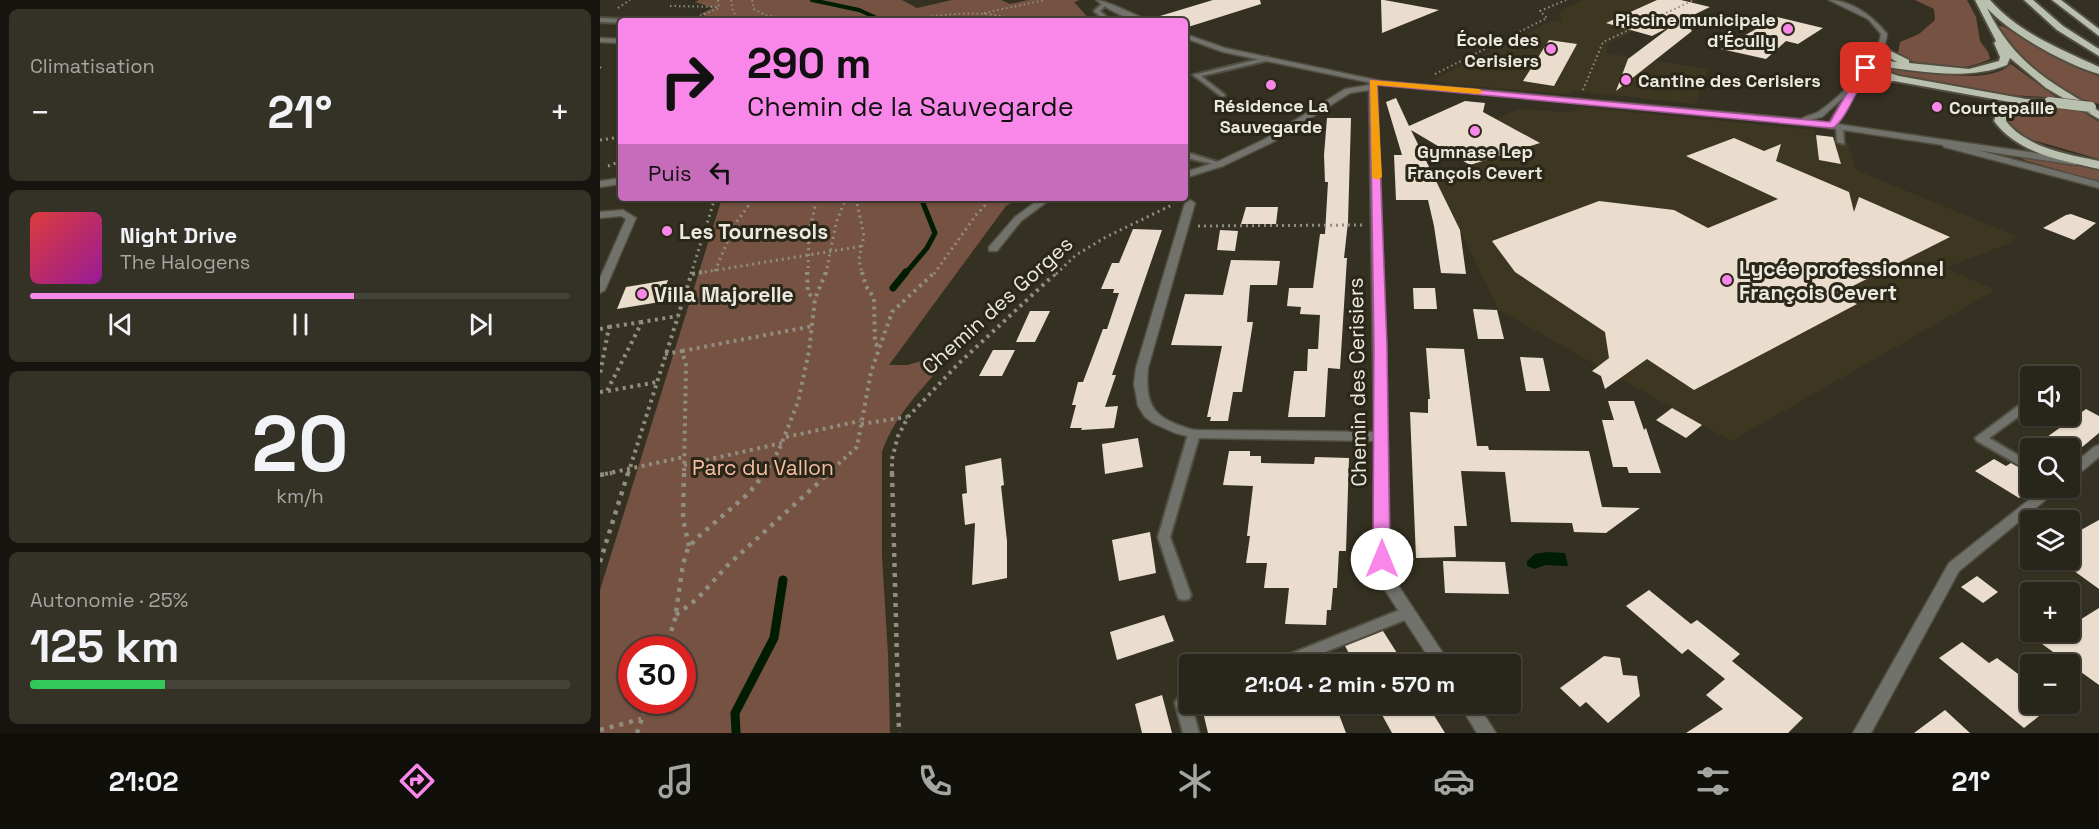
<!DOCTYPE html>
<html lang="fr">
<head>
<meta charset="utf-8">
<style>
  :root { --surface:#28251a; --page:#343127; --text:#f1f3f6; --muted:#a5a5a2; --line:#444239; --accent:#f987e9 }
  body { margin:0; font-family:"Space Grotesk",sans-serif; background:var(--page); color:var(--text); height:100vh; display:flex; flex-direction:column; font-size:22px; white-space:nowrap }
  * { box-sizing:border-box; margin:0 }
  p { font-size:20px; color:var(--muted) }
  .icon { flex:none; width:33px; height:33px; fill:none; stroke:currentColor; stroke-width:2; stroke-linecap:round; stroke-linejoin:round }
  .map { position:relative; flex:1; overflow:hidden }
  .drawer { display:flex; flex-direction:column; gap:9px; padding:9px; background:#16140e; width:600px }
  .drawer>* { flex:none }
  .banner { position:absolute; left:18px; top:18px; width:570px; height:183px; border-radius:6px; box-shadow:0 2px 4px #0004,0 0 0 2px var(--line); background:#f987e9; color:#111; overflow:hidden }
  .fabs { position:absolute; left:1420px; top:366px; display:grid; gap:12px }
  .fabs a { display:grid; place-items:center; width:60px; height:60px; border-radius:6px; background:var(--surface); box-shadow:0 2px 4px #0004,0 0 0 2px var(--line); font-size:30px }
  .speed { position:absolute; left:18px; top:636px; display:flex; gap:12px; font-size:30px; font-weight:700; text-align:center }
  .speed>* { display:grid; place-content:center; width:78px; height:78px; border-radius:50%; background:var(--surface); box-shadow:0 2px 4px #0004,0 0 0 2px var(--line); line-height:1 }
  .speed .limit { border:9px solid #d22; background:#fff; color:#111 }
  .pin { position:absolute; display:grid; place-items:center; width:51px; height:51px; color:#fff; margin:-26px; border-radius:12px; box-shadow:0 3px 9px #0006 }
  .me { position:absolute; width:66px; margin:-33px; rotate:0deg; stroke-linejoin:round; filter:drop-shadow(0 0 4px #0008) }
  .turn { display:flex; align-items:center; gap:21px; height:126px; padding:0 30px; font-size:27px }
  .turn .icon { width:78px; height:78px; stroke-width:2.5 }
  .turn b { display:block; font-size:42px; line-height:51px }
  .then { display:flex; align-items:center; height:57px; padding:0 30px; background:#0003; gap:12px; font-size:22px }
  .big { font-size:45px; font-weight:600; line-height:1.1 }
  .drawer .card { flex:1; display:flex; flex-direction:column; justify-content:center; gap:9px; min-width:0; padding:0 21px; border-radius:9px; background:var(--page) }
  .drawer .dial { align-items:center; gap:0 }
  .dial b { font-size:78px; line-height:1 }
  .song { display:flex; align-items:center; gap:18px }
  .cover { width:72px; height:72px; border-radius:9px; background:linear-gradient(135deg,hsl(0 70% 55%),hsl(300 70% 35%)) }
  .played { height:6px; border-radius:3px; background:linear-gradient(90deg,var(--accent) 60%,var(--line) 60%) }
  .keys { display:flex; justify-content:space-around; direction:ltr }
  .heat { display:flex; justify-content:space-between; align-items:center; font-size:33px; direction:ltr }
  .charge { height:9px; border-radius:4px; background:linear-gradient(90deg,#34c759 25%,var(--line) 0) }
  .trip { position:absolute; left:579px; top:654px; width:342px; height:60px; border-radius:6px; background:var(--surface); box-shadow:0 2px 4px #0004,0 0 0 2px var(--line); font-weight:600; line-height:60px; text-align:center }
  .tabs { display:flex; height:96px; justify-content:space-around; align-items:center; background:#100f0a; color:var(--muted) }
  .tabs .icon { width:42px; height:42px }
  .tabs .on { color:var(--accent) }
  .tabs b { font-size:27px; color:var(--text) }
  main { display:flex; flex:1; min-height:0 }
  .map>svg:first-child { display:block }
</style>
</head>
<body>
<main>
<section class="drawer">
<div class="card"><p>Climatisation</p>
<div class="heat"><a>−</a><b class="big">21°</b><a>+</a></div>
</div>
<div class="card">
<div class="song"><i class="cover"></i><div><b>Night Drive</b><p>The Halogens</p></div></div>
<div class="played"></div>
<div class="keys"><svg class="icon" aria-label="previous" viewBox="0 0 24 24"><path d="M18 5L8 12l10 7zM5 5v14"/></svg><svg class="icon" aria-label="pause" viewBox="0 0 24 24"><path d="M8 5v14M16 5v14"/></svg><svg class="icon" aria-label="next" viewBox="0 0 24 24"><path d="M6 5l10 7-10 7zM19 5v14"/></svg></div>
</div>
<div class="card dial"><b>20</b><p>km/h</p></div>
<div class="card"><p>Autonomie · 25%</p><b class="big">125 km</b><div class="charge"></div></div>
</section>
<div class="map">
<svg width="1499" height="733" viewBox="0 0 1499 733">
  <rect width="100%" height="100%" fill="#353122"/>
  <!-- built -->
  <path fill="#3d3721" d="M984,0H1098L1008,44L1006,53L1108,69L1096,104L972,91L971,94L846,84L841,81L831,80L952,21H963L958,11Z
    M978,107L1214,130L1217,141L1248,143L1256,170L1418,237L1407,244L1345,268L1395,290L1131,441L899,310L834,177L940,143L896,119L920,109L962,112L975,111Z"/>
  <!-- green -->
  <path fill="#755241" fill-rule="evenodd" d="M99,0H302L317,8L352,0H401L410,4L428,0H480L474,2L491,21H97L108,17L100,14L113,8L95,2Z
    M1315,0H1367L1376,17L1380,41L1388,52L1390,59C1361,73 1326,70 1298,54L1300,42L1319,34L1335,20L1334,9Z
    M1398,26H1402L1499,77V104C1459,95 1416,61 1398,26Z
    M1411,64L1457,98L1396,94L1286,72L1285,67C1319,67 1384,89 1411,64Z
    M1442,105L1475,107L1499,122V159L1422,137L1406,122L1418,109Z
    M1417,156L1499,169V182L1424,160Z
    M122,198H420L406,206L289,365H308L354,351C328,384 296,411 282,452V556L288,655L290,733H0V590ZM32,650H82V700H32Z"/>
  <!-- water -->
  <path fill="#001d03" d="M947,552L965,553L968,566L945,565L935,569L927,566V561L935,554Z"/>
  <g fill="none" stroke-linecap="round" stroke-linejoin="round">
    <!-- stream-far3 -->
    <path stroke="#001d03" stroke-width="4" d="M212,0L259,10L281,20"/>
    <!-- stream-far2 -->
    <path stroke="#001d03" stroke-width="5" d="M305,274L327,248L335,233L321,198"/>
    <!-- stream-far1 -->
    <path stroke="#001d03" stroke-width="7" d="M293,288L306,272"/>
    <!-- stream -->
    <path stroke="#001d03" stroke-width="9" d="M136,733L135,713L174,638L183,580"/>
  </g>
  <!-- building -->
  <path fill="#ebddcd" d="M613,0H660L661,4L588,27L585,26V21H572L560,16Z
    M781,0H784L839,10L782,33Z
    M1057,0H1081L1110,7L1083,20L1092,31L1016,91L1028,59L1073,25L1052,36L1006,23Z
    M1177,17L1223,28L1198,44L1186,41L1166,59L1121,49Z
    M949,40L977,44L954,86L923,81Z
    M796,98L809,126L865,101L885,103L883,112L940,143L870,165L811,130L860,230L866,274L841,273L834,226L828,200H796L794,155H802L786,102Z
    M727,118H751L748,222L744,258H747L740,369L728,368L725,417H688L694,371H707L708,349H718L720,315L700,314L701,307L687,306L689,288H713L720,234H725L728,182H725L724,155Z
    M1216,135L1233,137L1241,164L1219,160Z
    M1134,138L1164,151L1181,144L1176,161L1249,192L1254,212L1259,197L1350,237L1237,294L1257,304L1094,390L1047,359L1005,389L1001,376L992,371L1009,358L1005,332L915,272L892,241L999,201L1074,210L1108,228L1178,199L1086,156Z
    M646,207H678L676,224H641Z
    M1471,214L1496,223L1474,240L1443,228L1466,215Z
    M533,229L562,230L512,375H516L505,407L518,406L514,428L481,430L482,428H470L476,405H472L478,382H483L503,329H507L519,293H513L514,289H501L512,263H519Z
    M620,230L638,231L635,251L617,250Z
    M631,260L680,261L677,285H650L647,322H653L642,392H633L628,421H610L611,417H607L622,346L571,345L585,294L623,295Z
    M68,280L60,302L17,309L26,287Z
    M813,288H835L837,309H814Z
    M873,309L897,310L904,339H878Z
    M430,311H450L435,342H416Z
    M826,348L864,349L877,446H888L889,450L989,451L1002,507L1040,508L1006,533L974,532L972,523L911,522L905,472L861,471L867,526H854L856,557L816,558L810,412L828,413V399H830Z
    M393,350H415L402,376H379Z
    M920,357L943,358L950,391H926Z
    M1008,401H1034L1044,430L1046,428L1061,473H1029L1027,467H1013L1002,420H1014Z
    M1072,408L1102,425L1086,438L1056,420Z
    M1486,409L1499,416V433L1481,448H1431V460L1422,455Z
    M538,438L543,467L505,474L502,444Z
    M629,451H650V456H661V463L714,464L715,457L749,458L746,551H739L737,588H733L731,610H727L726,625L685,624L689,588H664L667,563H646L650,536H647L653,486L623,485Z
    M401,458L404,485L401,486L407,541V578L372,585L375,523L365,525L362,494L367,493L365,466Z
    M1394,459L1406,466L1411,463L1431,474V488L1419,498L1375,471Z
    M1499,520V589L1470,568V536Z
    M550,532L556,573L519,581L512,540Z
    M843,561L905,562L909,594L845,593Z
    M1377,576L1398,592L1383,603L1361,587Z
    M1049,590L1091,624L1097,620L1140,654L1132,661L1203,718L1188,733H1086L1123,709L1106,695L1125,679L1088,649L1082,654L1026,606Z
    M1499,608V685L1442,644L1462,632H1470V626Z
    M564,615L574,641L517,660L510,632Z
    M783,631L804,664H755L745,646Z
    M1362,642L1389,663L1397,658L1426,680L1419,686L1431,695V704H1442L1448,709L1424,728L1339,658Z
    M1004,656L1020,658L1023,675L1037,676L1040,696L1008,723L986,702L980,707L960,688Z
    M562,695L572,733H542L535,704Z
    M630,704H735L746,733H608L603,712Z
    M776,704H827L845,733H792Z
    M1345,710L1370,733H1314Z"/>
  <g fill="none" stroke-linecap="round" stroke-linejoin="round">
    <!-- service casing -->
    <g stroke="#524e40" stroke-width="4">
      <path id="service" d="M504,2L507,4L500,11L511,21H505L494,11Z
        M0,18L21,19L24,21H21V23L0,22Z
        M668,57L670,58V60L601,76L624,94L625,95L622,97L593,75Z
        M1236,124L1243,126L1244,144L1237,142Z
        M586,154H592L624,164L623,166L586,158Z
        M1422,405L1431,409V416L1435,417L1431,418L1422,414L1389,438L1431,463V472L1377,441L1375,438L1418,406Z
        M594,430L598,431L600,434L570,537L591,595L589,599L584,600L579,599L577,595L558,537L588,434L590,431Z
        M807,607L812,609L814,613L812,617L695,664H673L675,660Z
        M590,694V704H596L592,707L599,733H583L575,703L578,698Z"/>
    </g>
    <!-- minor casing -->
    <g stroke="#524e40" stroke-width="3">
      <path id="minor" d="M0,38L21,39V43L0,42Z
        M770,80L777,82L786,346L790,559L792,576L850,664H833L779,581L774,559V441L594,438L575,433L553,423L545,417L538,406L534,384L536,368L585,203L590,200L595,203L548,368C544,409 556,419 594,430L774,432L769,90L750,93L671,143L623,166L585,178V172L617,162L665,139L745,89L769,85Z
        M1347,142L1499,182V188L1344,147L1343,145Z
        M21,178V184L0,187V181Z
        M441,198H452L421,221L397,251H389V247L415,217Z
        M23,210L36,218L5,290L0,293V278L26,219L21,216L0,218V212Z
        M1499,445V457L1475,477L1470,479V467L1494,447Z
        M1444,488H1460L1359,571L1271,733H1253L1349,563Z
        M859,704H877L896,733H877Z"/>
    </g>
    <!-- tertiary casing -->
    <g stroke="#524e40" stroke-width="3">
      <path id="tertiary" d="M496,0C504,0 540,16 547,21C529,21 510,11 496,0Z
        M1229,0C1251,0 1274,17 1287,34C1285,54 1269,66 1259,83C1251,96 1247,112 1237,124L1476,159L1480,162L1476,165L1190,122L781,85L623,52L585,38V34L625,48L781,81L1201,119C1206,116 1212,115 1218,112C1240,97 1277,62 1281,34L1268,19ZM1244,97L1229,123L1209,120L1222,117Z"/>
    </g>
    <!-- trunk casing -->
    <g stroke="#524e40" stroke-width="4">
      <path id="trunk" d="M1375,0H1390C1419,33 1460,49 1499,67V74C1467,65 1409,33 1387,8C1414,63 1448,81 1499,111V119L1446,88L1410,58L1407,65C1364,82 1315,70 1270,65L1265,62L1270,59L1297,62L1277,51L1275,49L1280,46L1309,60V63L1369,69L1399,61L1400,57L1394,43L1396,41Z
        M1424,0H1433L1463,26L1499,49V56L1457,30Z
        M1452,0H1461L1499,29V36Z
        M1266,65L1299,76L1426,99L1453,100V104L1449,105C1435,106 1418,103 1406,113V121C1427,148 1467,154 1499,161V169C1462,160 1418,154 1394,121L1397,110L1410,102L1294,81L1251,86V82L1283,78L1262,70L1261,68Z"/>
    </g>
    <!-- path-far3 -->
    <path stroke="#918d81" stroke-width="2" stroke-dasharray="1.5 3" stroke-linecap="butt" d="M131,0L133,12L142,21
      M152,0L154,9L165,15L199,21
      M70,6L119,7
      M18,8L30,0
      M384,13L445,0
      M100,16L119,8L118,0
      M296,21C337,16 380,7 420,21
      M0,67L3,70
      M835,74L947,18L940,11L966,0
      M983,90L1003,42L1094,0"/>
    <!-- path-far2 -->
    <path stroke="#918d81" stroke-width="3" stroke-dasharray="2 4" stroke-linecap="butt" d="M0,140L21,137
      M8,166L19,162L21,157
      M256,198L264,236L259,259L262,274
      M598,226L762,225
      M115,271L135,224L154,198
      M91,274L115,198
      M93,274L263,246
      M208,274L209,233L217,198
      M226,274L236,223L246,198
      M334,274L376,215L392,198
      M456,274L476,255L506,237L574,204"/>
    <!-- path-far1 -->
    <path stroke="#918d81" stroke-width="4" stroke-dasharray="3 4.5" stroke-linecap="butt" d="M207,272L208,293L215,299
      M262,272L266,286L274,298L275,344L279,346
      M92,274L102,272
      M9,327L42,322
      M0,329L9,327L0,374
      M82,351L213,326
      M65,354L82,351L86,365L84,474
      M8,391L57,382
      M0,392L7,391L42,322L78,316
      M261,424L307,417
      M186,437L260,421
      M84,465L182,443
      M5,474L84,457
      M28,474L92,272
      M164,474L179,450L198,402L209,351L215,299L226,272
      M227,474L257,447L271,372L292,312L335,272
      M292,474V459L298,436L308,417L358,364L457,272"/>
    <!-- path -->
    <path stroke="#918d81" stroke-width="4.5" stroke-dasharray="4 6" stroke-linecap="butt" d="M84,473L83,519L89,546
      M292,473L299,733
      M0,475L12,473
      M0,562L28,473
      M76,615L97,599L128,565L229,473
      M65,650L75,619L83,564L88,548L98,537L149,493L165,473
      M0,730L41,719
      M37,733L48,700"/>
    <!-- service -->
    <use href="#service" fill="#70726b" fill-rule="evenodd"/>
    <!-- minor -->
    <use href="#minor" fill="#70726b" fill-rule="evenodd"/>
    <!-- tertiary -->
    <use href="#tertiary" fill="#70726b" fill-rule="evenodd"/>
    <!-- trunk -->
    <use href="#trunk" fill="#bac0ae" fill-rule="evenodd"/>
    <!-- trunk-bridge casing -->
    <g stroke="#524e40" stroke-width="11" stroke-linecap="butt">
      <path id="trunk-bridge" d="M1449,102L1491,107"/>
    </g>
    <!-- trunk-bridge -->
    <use href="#trunk-bridge" stroke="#bac0ae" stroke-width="10"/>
  </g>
  <!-- route -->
  <path fill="#f987e9" stroke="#a25897" stroke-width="1.5" d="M1263,66L1270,68C1260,82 1245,123 1232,128L777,85L787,346L790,559L788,563L782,565L776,563L773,559L774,346L770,80L1230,122Z"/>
  <!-- slow -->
  <path fill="#f59e0b" d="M770,80L879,89L883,92L879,94L777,85L782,177L777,180L772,177Z"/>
  <!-- markers -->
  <g fill="#f987e9" stroke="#2b2718" stroke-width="2">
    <circle cx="1188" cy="29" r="6"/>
    <circle cx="951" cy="49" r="6"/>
    <circle cx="1026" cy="80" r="6"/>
    <circle cx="671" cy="85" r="6"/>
    <circle cx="1337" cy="107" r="6"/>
    <circle cx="875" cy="131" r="6"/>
    <circle cx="67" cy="231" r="6"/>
    <circle cx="1127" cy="280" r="6"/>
    <circle cx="42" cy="294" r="6"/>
  </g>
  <g text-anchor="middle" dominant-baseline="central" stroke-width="6" stroke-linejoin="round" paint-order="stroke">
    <!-- far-poi labels -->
    <g font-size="18" font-weight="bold" fill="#ebe8df" stroke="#2b2718" text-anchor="end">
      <text x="1176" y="19">Piscine municipale<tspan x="1176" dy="21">d'Écully</tspan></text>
      <text x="939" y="39">École des<tspan x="939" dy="21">Cerisiers</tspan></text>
      <text x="1038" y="80" text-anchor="start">Cantine des Cerisiers</text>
      <text x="671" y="105" text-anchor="middle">Résidence La<tspan x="671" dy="21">Sauvegarde</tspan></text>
      <text x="1349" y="107" text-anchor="start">Courtepaille</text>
      <text x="875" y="151" text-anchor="middle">Gymnase Lep<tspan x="875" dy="21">François Cevert</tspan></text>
    </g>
    <!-- poi labels -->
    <g font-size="21" font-weight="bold" fill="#ebe8df" stroke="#2b2718" text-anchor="start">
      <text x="79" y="231">Les Tournesols</text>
      <text x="1139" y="268">Lycée professionnel<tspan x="1139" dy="24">François Cevert</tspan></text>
      <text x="54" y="294">Villa Majorelle</text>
    </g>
    <!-- street labels -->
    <g font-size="21" fill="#ebe8df" stroke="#2b2718">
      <text transform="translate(397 305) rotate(-42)">Chemin des Gorges</text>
      <text transform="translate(757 382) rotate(-91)">Chemin des Cerisiers</text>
    </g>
    <!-- park labels -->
    <g font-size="21" fill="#f6bea4" stroke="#2b2718">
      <text x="163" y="467">Parc du Vallon</text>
    </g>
  </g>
</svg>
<div class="fabs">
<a><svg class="icon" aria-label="sound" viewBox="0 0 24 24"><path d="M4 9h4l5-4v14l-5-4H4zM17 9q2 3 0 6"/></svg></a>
<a><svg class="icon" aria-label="search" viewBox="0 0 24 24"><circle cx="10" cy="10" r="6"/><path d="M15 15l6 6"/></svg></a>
<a><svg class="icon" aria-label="layers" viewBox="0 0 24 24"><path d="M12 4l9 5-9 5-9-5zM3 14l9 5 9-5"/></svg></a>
<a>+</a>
<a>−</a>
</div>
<div class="speed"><div class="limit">30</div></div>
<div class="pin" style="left:1266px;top:68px;background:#d93025"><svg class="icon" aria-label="arrive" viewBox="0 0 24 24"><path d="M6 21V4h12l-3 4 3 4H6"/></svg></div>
<svg class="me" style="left:782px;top:559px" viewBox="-20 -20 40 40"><circle r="19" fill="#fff"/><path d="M0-13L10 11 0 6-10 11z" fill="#f987e9"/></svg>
<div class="trip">21:04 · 2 min · 570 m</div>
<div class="banner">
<div class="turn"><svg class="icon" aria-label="right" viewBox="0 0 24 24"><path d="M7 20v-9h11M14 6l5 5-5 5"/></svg><div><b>290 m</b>Chemin de la Sauvegarde</div></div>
<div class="then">Puis<svg class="icon" aria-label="left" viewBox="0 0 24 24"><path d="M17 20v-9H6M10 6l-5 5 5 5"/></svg></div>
</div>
</div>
</main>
<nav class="tabs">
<b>21:02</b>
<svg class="icon on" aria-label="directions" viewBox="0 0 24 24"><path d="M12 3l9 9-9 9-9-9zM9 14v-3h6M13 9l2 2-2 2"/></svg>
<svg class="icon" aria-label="music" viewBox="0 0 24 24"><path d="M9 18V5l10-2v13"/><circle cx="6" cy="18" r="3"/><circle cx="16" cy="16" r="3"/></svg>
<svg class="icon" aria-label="phone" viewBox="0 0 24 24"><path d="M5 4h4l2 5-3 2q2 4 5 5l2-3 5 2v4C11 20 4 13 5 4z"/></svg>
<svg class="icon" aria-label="climate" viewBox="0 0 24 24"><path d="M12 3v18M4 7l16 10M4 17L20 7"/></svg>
<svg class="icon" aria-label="car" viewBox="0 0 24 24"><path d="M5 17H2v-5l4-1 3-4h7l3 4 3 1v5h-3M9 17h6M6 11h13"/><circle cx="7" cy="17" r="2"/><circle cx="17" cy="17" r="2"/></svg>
<svg class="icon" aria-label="filters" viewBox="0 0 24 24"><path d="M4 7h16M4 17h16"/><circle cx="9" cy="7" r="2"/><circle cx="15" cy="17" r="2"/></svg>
<b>21°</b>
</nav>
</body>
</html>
